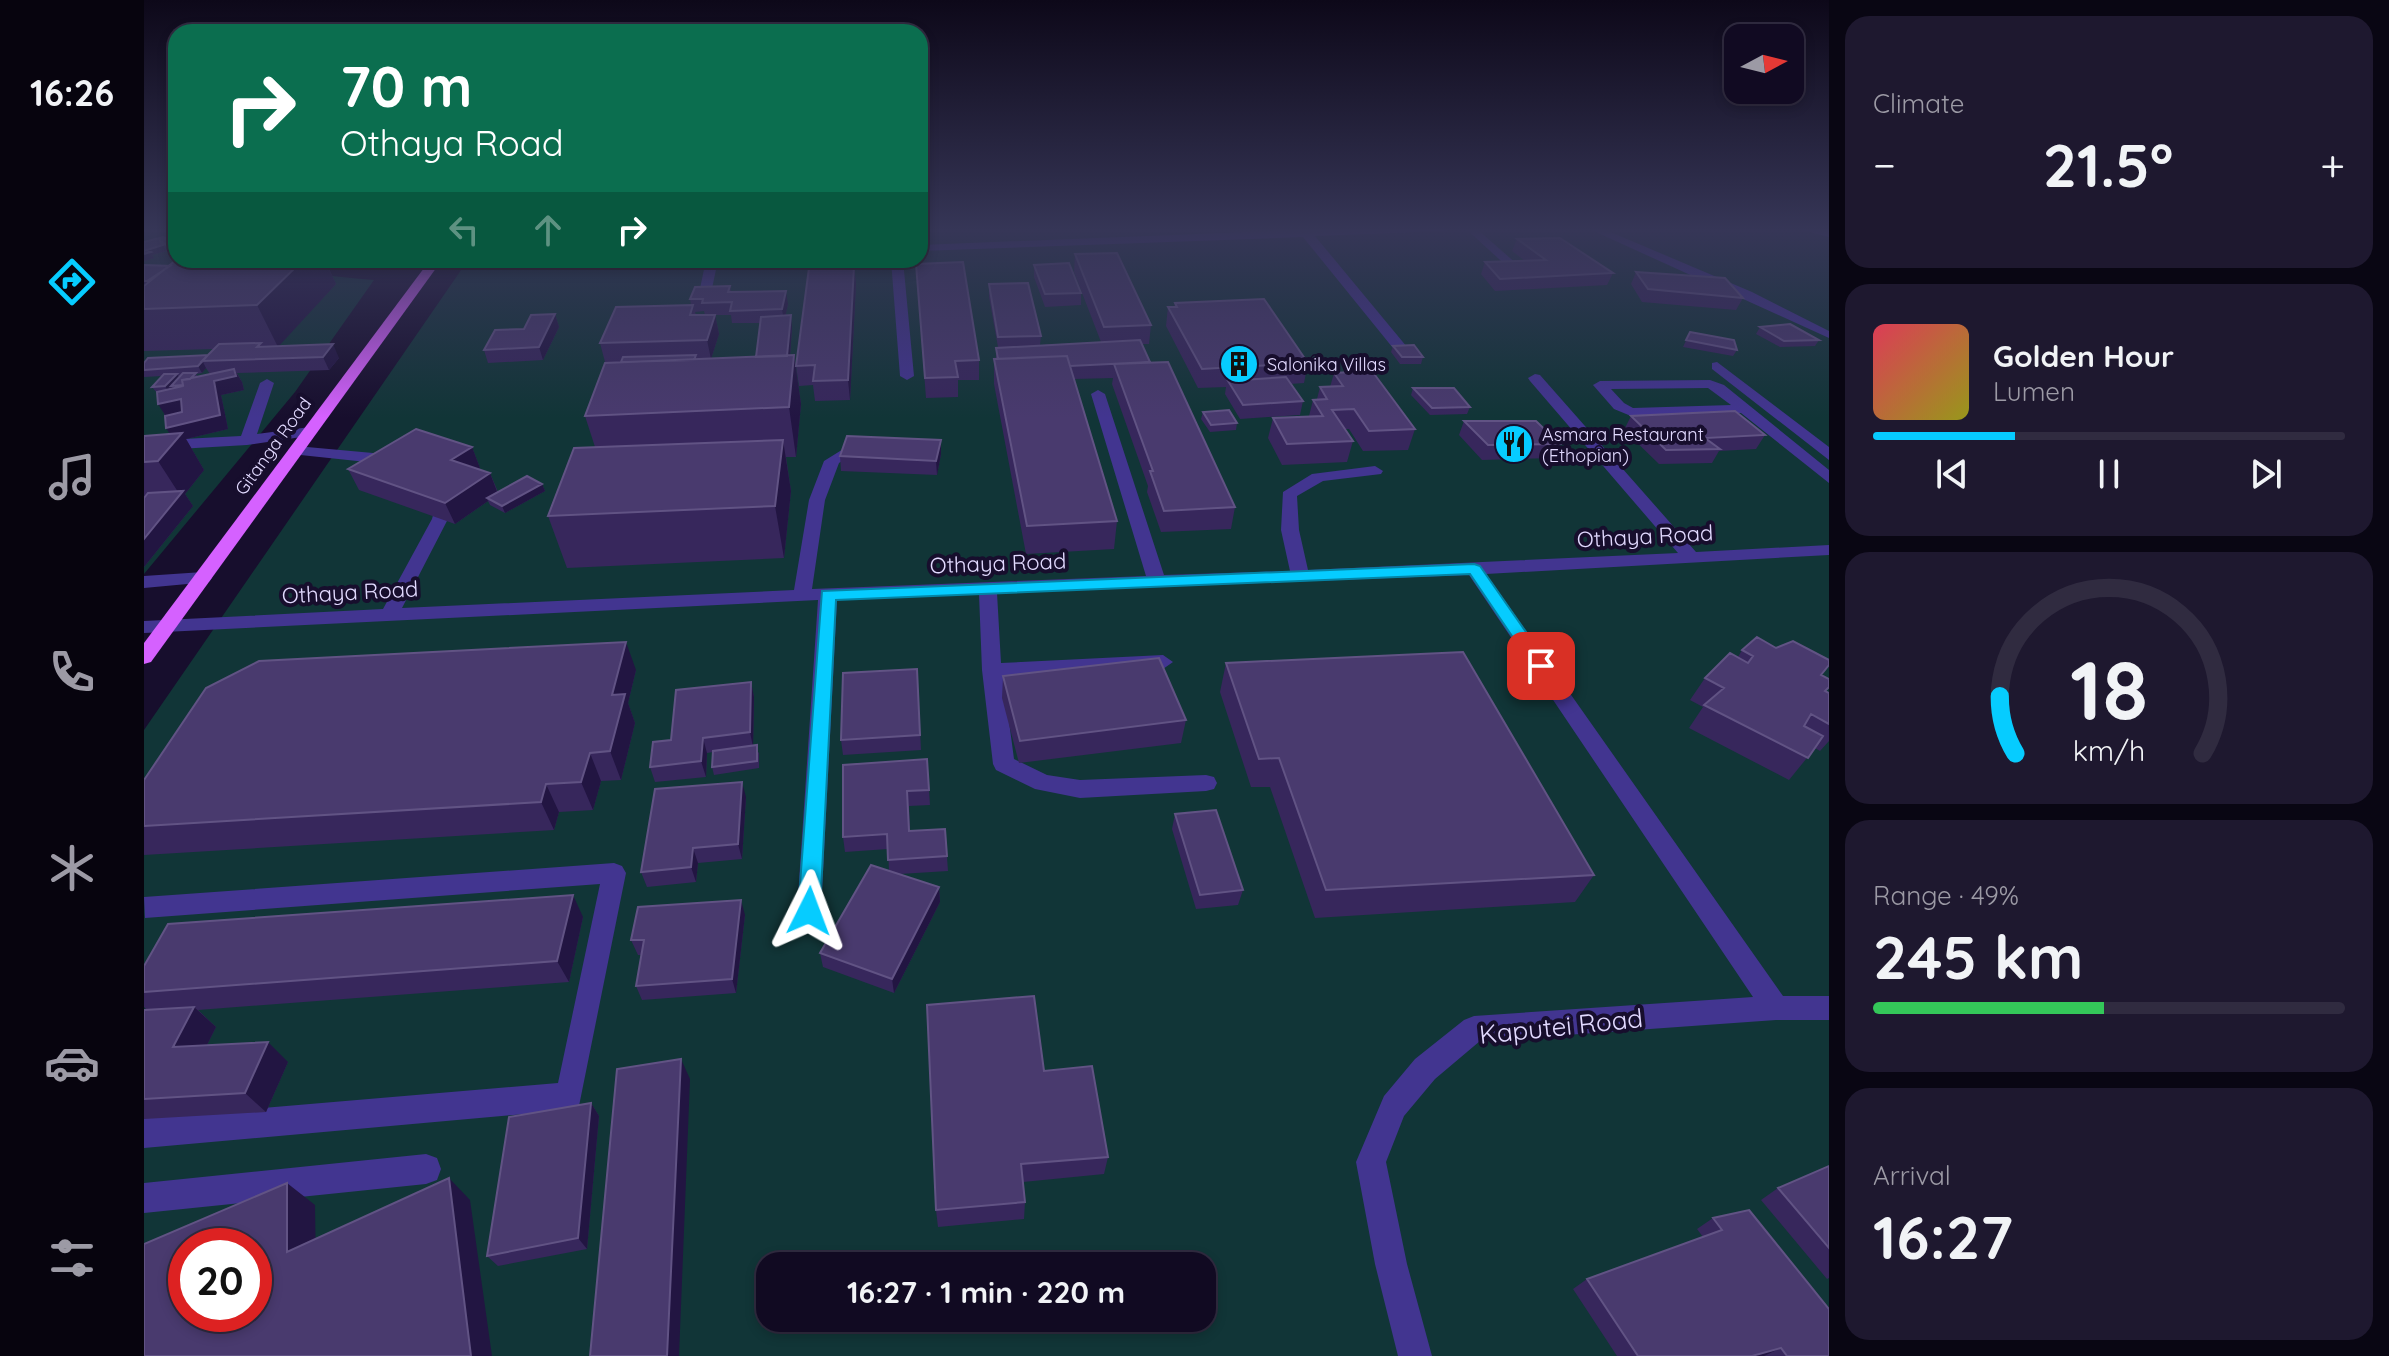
<!DOCTYPE html>
<html lang="en">
<head>
<meta charset="utf-8">
<style>
  :root { --surface:#110a22; --page:#1e182f; --text:#f1f3f6; --muted:#9c9aa5; --line:#302b40; --accent:#06ccff }
  body { margin:0; font-family:Quicksand,sans-serif; background:var(--page); color:var(--text); height:100vh; display:flex; flex-direction:column; font-size:30px; white-space:nowrap }
  * { box-sizing:border-box; margin:0 }
  p { font-size:26px; color:var(--muted) }
  .icon { flex:none; width:44px; height:44px; fill:none; stroke:currentColor; stroke-width:2; stroke-linecap:round; stroke-linejoin:round }
  .map { position:relative; flex:1; overflow:hidden }
  .sheet { display:flex; flex-direction:column; gap:16px; padding:16px; background:#090613; width:560px }
  .sheet>* { flex:none }
  .banner { position:absolute; left:24px; top:24px; width:760px; height:244px; border-radius:24px; box-shadow:0 4px 12px #0003,0 0 0 2px var(--line); background:#0b6e4f; color:#fff; overflow:hidden }
  .needle { width:52px; rotate:83deg }
  .controls { position:absolute; left:1580px; top:24px; display:grid; gap:16px }
  .controls a { display:grid; place-items:center; width:80px; height:80px; border-radius:16px; background:var(--surface); box-shadow:0 4px 12px #0003,0 0 0 2px var(--line); font-size:40px }
  .speed { position:absolute; left:24px; top:1228px; display:flex; gap:16px; font-size:40px; font-weight:700; text-align:center }
  .speed>* { display:grid; place-content:center; width:104px; height:104px; border-radius:50%; background:var(--surface); box-shadow:0 4px 12px #0003,0 0 0 2px var(--line); line-height:1 }
  .speed .limit { border:12px solid #d22; background:#fff; color:#111 }
  .pin { position:absolute; display:grid; place-items:center; width:68px; height:68px; color:#fff; margin:-34px; border-radius:16px; box-shadow:0 4px 12px #0006 }
  .me { position:absolute; width:88px; margin:-44px; rotate:3deg; stroke-linejoin:round; filter:drop-shadow(0 0 6px #0008) }
  .turn { display:flex; align-items:center; gap:28px; height:168px; padding:0 40px; font-size:36px }
  .turn .icon { width:104px; height:104px; stroke-width:2.5 }
  .turn b { display:block; font-size:56px; line-height:68px }
  .lanes { display:flex; align-items:center; height:76px; padding:0 40px; background:#0003; justify-content:center; gap:40px; direction:ltr }
  .lanes .off { opacity:.35 }
  .big { font-size:60px; font-weight:800; line-height:1.1 }
  .sheet .tile { flex:1; display:flex; flex-direction:column; justify-content:center; gap:12px; min-width:0; padding:0 28px; border-radius:24px; background:var(--page) }
  .sheet .dial { align-items:center; gap:0 }
  .dial svg { height:208px; overflow:visible; fill:none; stroke:var(--line); stroke-width:7; stroke-linecap:round; text-anchor:middle }
  .dial text { fill:var(--text); stroke:none }
  .song { display:flex; align-items:center; gap:24px }
  .cover { width:96px; height:96px; border-radius:12px; background:linear-gradient(135deg,hsl(350 70% 55%),hsl(60 70% 35%)) }
  .played { height:8px; border-radius:4px; background:linear-gradient(90deg,var(--accent) 30%,var(--line) 30%) }
  .keys { display:flex; justify-content:space-around; direction:ltr }
  .heat { display:flex; justify-content:space-between; align-items:center; font-size:44px; direction:ltr }
  .charge { height:12px; border-radius:6px; background:linear-gradient(90deg,#34c759 49%,var(--line) 0) }
  .trip { position:absolute; left:612px; top:1252px; width:460px; height:80px; border-radius:24px; background:var(--surface); box-shadow:0 4px 12px #0003,0 0 0 2px var(--line); font-weight:800; line-height:80px; text-align:center }
  main { display:flex; flex:1; min-height:0 }
  .menu { display:flex; flex-direction:column; width:144px; justify-content:space-around; align-items:center; background:#07040e; color:var(--muted) }
  .menu .icon { width:56px; height:56px }
  .menu .selected { color:var(--accent) }
  .menu b { font-size:36px; color:var(--text) }
  .map>svg:first-child { display:block }
</style>
</head>
<body>
<main>
<nav class="menu">
<b>16:26</b>
<svg class="icon selected" aria-label="directions" viewBox="0 0 24 24"><path d="M12 3l9 9-9 9-9-9zM9 14v-3h6M13 9l2 2-2 2"/></svg>
<svg class="icon" aria-label="music" viewBox="0 0 24 24"><path d="M9 18V5l10-2v13"/><circle cx="6" cy="18" r="3"/><circle cx="16" cy="16" r="3"/></svg>
<svg class="icon" aria-label="phone" viewBox="0 0 24 24"><path d="M5 4h4l2 5-3 2q2 4 5 5l2-3 5 2v4C11 20 4 13 5 4z"/></svg>
<svg class="icon" aria-label="climate" viewBox="0 0 24 24"><path d="M12 3v18M4 7l16 10M4 17L20 7"/></svg>
<svg class="icon" aria-label="car" viewBox="0 0 24 24"><path d="M5 17H2v-5l4-1 3-4h7l3 4 3 1v5h-3M9 17h6M6 11h13"/><circle cx="7" cy="17" r="2"/><circle cx="17" cy="17" r="2"/></svg>
<svg class="icon" aria-label="filters" viewBox="0 0 24 24"><path d="M4 7h16M4 17h16"/><circle cx="9" cy="7" r="2"/><circle cx="15" cy="17" r="2"/></svg>
</nav>
<div class="map">
<svg width="1685" height="1356" viewBox="0 0 1685 1356">
  <rect width="100%" height="100%" fill="#170e2d"/>
  <!-- green -->
  <path fill="#113537" fill-rule="evenodd" d="M0,228H32V260C98,260 164,275 230,280L151,392L0,574Z
    M776,228H1685V1356H0V730L324,260H776ZM42,1246H110V1314H42ZM626,1266H1058V1318H626Z"/>
  <g fill="none" stroke-linecap="round" stroke-linejoin="round">
    <!-- minor -->
    <path fill="#423590" fill-rule="evenodd" d="M1153,228H1304L1299,231L1171,236L1263,347V353H1253L1159,237L776,251V245L1154,230Z
      M1321,228H1332L1375,266V270H1367Z
      M1443,228H1457L1608,292L1685,331V338Z
      M1657,228L1685,231V237L1658,230Z
      M346,260H435L429,263L287,270L281,266L287,262Z
      M562,260H574L566,298L560,302L554,298Z
      M747,260H759L770,376L763,380L756,376Z
      M1573,362L1685,447V460L1568,369V363Z
      M1391,374L1396,375L1552,552L1685,545V555L1342,574L1639,996H1685V1020H1632L1336,1041L1291,1079L1260,1116L1242,1162L1263,1264L1288,1356H1254L1231,1264L1212,1162L1240,1096L1271,1059L1320,1020L1330,1016L1609,997L1325,575L853,593L857,663L1019,655L1029,662L1019,669L859,676L870,759L903,775L936,780L1062,775L1070,777L1073,783L1070,789L1062,791L936,798L891,789L852,770L849,764L838,670L835,594L693,599L677,911L674,918L665,922L656,918L653,911L674,600L0,633V621L239,609L288,519L294,496L302,491L310,496L304,519L258,608L650,590L665,500L680,461L717,438L725,443L695,463L681,500L668,589L1002,576L947,394L954,390L961,394L1020,575L1146,571L1137,530L1139,492L1168,474L1231,466L1239,471L1237,474L1179,481L1153,496L1155,530L1164,570L1534,553L1386,381L1384,378Z
      M123,379L130,383L113,434L166,427L171,429V435L103,445L0,451V441L97,436L116,383Z
      M1566,380L1580,385L1685,470V483L1597,413L1487,416L1470,409L1449,385L1456,381ZM1564,388L1587,405L1489,408L1480,403L1467,389Z
      M152,446L251,455L259,460L251,465L147,454L144,451Z
      M59,572L68,578L65,582L0,588V576Z
      M470,863L478,866L482,873L435,1106L425,1110L0,1148V1118L414,1083L456,884L1,918L0,897Z
      M282,1154L293,1158L297,1169L293,1180L282,1184L0,1213V1183Z"/>
    <!-- major -->
    <path fill="#d561ff" fill-rule="evenodd" d="M286,260H298L7,662L0,664V643Z"/>
  </g>
  <!-- wall -->
  <path fill="#37275c" fill-rule="evenodd" d="M32,237V260L22,251L8,255L10,258L0,261V242Z
    M1373,239L1469,273L1463,285L1351,291L1337,274L1341,262L1381,261L1368,251Z
    M931,254L1007,325L1005,344H998L1006,363L1091,507L1087,529L1017,532L1003,492L1004,486L968,384L969,378L930,379L973,521L970,549L882,554L850,384V359H852V348L854,347L845,297V284L897,336L896,345L957,342L930,272Z
    M32,260H181L192,284L134,346L195,358L185,370L93,373L98,382L100,390L77,395L84,429L42,439L60,470L41,494L49,506L0,567V436L26,434L21,416L13,393L8,387L18,376L0,377V363L64,355L70,349L0,351V265L25,266ZM62,368L66,374L54,377L52,374L58,373Z
    M890,265L937,293V305L901,307L890,277Z
    M710,266L712,284L706,400L671,401L669,385L655,386L652,366Z
    M1492,272L1599,298L1592,310L1498,302L1487,284Z
    M773,282L835,360V380H814V397L782,398Z
    M586,286L587,292L644,304L641,316L648,328L646,356L650,355L657,404L652,457H642L647,491L640,558L423,568L404,516L451,447L441,416L477,362H461L456,343L547,305L546,299ZM560,311L561,315H552L551,312ZM571,315H587L588,323H617L612,357L567,359L575,334Z
    M1031,303L1164,363L1160,383L1146,384L1159,401L1156,415L1096,419L1081,394L1082,387L1054,388L1022,326L1024,307H1030Z
    M411,314L415,327L399,360L344,363L340,350Z
    M1616,327L1675,340L1671,346L1636,347L1612,334Z
    M1546,332L1593,350L1589,356L1539,347Z
    M1249,346L1279,357L1277,364H1256L1247,352Z
    M1190,373L1271,429L1264,450L1219,451L1205,429H1201L1209,441L1203,462L1138,465L1124,438L1129,418L1165,416L1169,400L1173,399L1176,387H1186Z
    M1269,388L1326,407L1323,414L1286,415L1267,395Z
    M1059,412L1093,423L1092,430L1066,432L1057,419Z
    M1487,416L1621,435L1612,449L1575,451L1568,463L1515,464L1480,430Z
    M1320,421L1416,444L1410,458L1338,460L1315,435Z
    M328,447L336,468L334,469L346,473L354,492L398,484L401,491L361,513L346,505L344,501L311,524L215,490L204,469Z
    M797,454L793,475L697,471L696,456Z
    M1598,650L1677,675L1683,692L1685,693V741L1676,751L1671,748L1645,780L1545,728L1559,707L1546,700L1561,678L1594,657Z
    M1082,663L1450,875L1431,902L1171,918L1126,787H1107L1076,692Z
    M773,669L777,750L699,755L697,740Z
    M492,670L484,703L491,723L477,780L457,781L449,810L415,812L410,830L0,855V780Z
    M859,676L1042,720L1037,743L875,763L858,698Z
    M607,682L610,697L609,746L615,753V768L570,775L568,767L569,752L563,753L562,777L511,782L506,767L527,740Z
    M783,759L786,805L765,806L766,831L801,829L804,871L756,874L795,887L796,902L750,993L679,967L676,953L745,871L744,849L701,852L699,837Z
    M602,797L598,859L554,863L552,882L503,887L497,872Z
    M1031,814L1099,890L1094,905L1052,909L1028,829Z
    M601,915L592,993L498,1000L492,986L497,955H494L487,940Z
    M439,917L425,982L54,1010L72,1027L63,1045L144,1062L122,1112L0,1119V1010L2,1009L0,1007V966Z
    M900,1071L964,1157L960,1174L879,1182L881,1202L880,1219L794,1227L792,1210Z
    M447,1103L455,1116L443,1249L354,1266L343,1256Z
    M1685,1166V1278L1683,1279L1617,1200L1634,1188Z
    M1569,1218L1685,1356H1473L1429,1289L1443,1279L1559,1237L1553,1229Z"/>
  <!-- shaded-wall -->
  <path fill="#221542" d="M19,245L22,251L8,255L10,258L0,261V254L3,250Z
    M137,260H181L192,284L134,347L113,305Z
    M710,266L712,284L706,400L704,380Z
    M642,291L644,304L640,322L638,309Z
    M411,314L415,327L399,360L395,347Z
    M571,315L575,334L567,359L563,340Z
    M647,315L648,328L644,383L642,369Z
    M189,344L195,358L185,370L179,357Z
    M650,355L657,404L652,457L645,407Z
    M59,362L62,368L58,373L54,366Z
    M90,369L98,382L100,390L77,395L84,429L42,439L60,470L41,494L49,506L0,567V539L36,495L14,461L31,442L22,428L70,381Z
    M33,374L37,380L27,386L29,389L25,393L21,386Z
    M37,399L45,413L23,418L14,404Z
    M639,440L647,491L640,558L631,506Z
    M797,440V454L793,475L792,461Z
    M328,447L336,468L316,481L307,460Z
    M346,473L354,494L343,498L344,501L311,524L301,503Z
    M398,484L401,491L361,513L358,506Z
    M482,642L492,670L484,703L491,723L477,780L466,751L468,695Z
    M607,682L610,697L609,747L606,732Z
    M559,738L563,753L562,777L557,761Z
    M446,753L457,781L449,810L437,782Z
    M598,782L602,797L598,859L594,844Z
    M402,784L415,812L410,830L397,802Z
    M549,848L554,863L552,882L547,867Z
    M795,887L796,902L750,993L748,979Z
    M429,895L439,917L425,982L413,961Z
    M597,900L601,915L592,993L588,979Z
    M50,1007L72,1027L52,1067L29,1047Z
    M124,1042L144,1062L122,1112L101,1093Z
    M537,1059L546,1079L535,1356H523Z
    M447,1103L455,1116L443,1249L434,1238Z
    M305,1178L326,1200L348,1356H327Z
    M143,1183L171,1205L172,1272L143,1252Z
    M1637,1348L1620,1356H1608Z"/>
  <!-- building -->
  <path fill="#493a6e" stroke="#615384" stroke-width="2" fill-rule="evenodd" d="M19,237L22,238L16,240L19,245L3,250L7,252L0,254V242Z
    M32,237V253L16,240Z
    M1416,238L1469,273L1356,279L1341,262L1402,260L1373,239Z
    M973,253L1007,325L960,327L931,254Z
    M32,260H159L113,305L0,309V286Z
    M819,262L835,360L811,361L814,377L781,378L772,264Z
    M925,263L937,293L901,294L890,265Z
    M0,265L26,266L3,281H0Z
    M710,266L704,380L669,381L671,365L652,366L665,268Z
    M1492,272L1581,278L1599,298L1504,289Z
    M884,283L897,336L854,337L845,284Z
    M586,286L584,292L642,291L638,309L586,311L588,302L558,303L559,299H546L551,287Z
    M1120,299L1164,363L1058,369L1024,307H1033L1031,303Z
    M549,305L546,315H571L563,340L456,343L472,307Z
    M411,314L395,347L340,350L351,330L380,329L387,315Z
    M647,315L643,356L612,357L617,317Z
    M1646,324L1675,340L1640,341L1616,327Z
    M1546,332L1590,340L1593,350L1542,340Z
    M996,340L1006,362L926,366L923,356L854,359L852,348Z
    M117,343L113,347L189,344L179,357L58,361L75,344Z
    M1270,345L1279,357H1258L1249,346Z
    M64,355L54,366L0,370V363L4,358Z
    M552,355L550,360L477,362L479,357Z
    M650,355L645,407L441,416L461,363Z
    M923,356L973,521L883,526L850,359Z
    M1024,362L1091,507L1020,511L1006,471H1009L970,364Z
    M90,369L92,376L70,381L76,415L22,428L21,416L38,412L37,399L14,404L13,392L39,386L38,380Z
    M1228,371L1271,429L1225,431L1210,409L1188,410L1209,441L1143,444L1129,418L1179,416L1169,400L1183,399L1176,387L1199,386L1190,373Z
    M39,373H52L46,379L38,380L39,385L27,386Z
    M20,374H33L21,386L8,387Z
    M1142,377L1159,401L1099,405L1084,381Z
    M1269,388H1310L1326,407L1288,408Z
    M1085,410L1093,423L1067,425L1059,412Z
    M1591,411L1621,435L1561,438L1576,449L1522,450L1487,416Z
    M1320,421H1392L1416,444L1344,445Z
    M272,429L328,447L307,460L346,473L301,503L204,469Z
    M38,433L14,461L0,462V436Z
    M703,436L797,440L792,461L696,456Z
    M639,440L631,506L404,516L430,448Z
    M383,476L398,484L358,506L343,498Z
    M39,491L0,539V498L4,493Z
    M1613,637L1632,648L1649,641L1685,660V665L1677,675L1685,679V687L1681,691L1685,693V724L1667,714L1660,726L1679,736L1664,758L1560,705L1580,688L1561,678L1586,653L1604,663L1609,656L1598,650Z
    M482,642L468,695L481,694L466,751L446,753L437,782L402,784L397,802L0,826V780L62,688L115,661Z
    M1319,652L1450,875L1182,890L1135,758L1115,759L1082,663Z
    M1015,658L1042,720L876,741L859,676Z
    M773,669L776,735L697,740L699,673Z
    M607,682L606,732L559,738L557,761L506,767L509,742L527,740L532,690Z
    M613,745V761L568,767L569,751Z
    M783,759L785,790L763,791L765,831L801,829L803,856L744,860L743,834L699,837V765Z
    M598,782L594,844L549,848L547,867L497,872L511,789Z
    M1072,810L1099,890L1056,895L1031,814Z
    M727,865L795,887L748,979L676,953Z
    M429,895L413,961L0,992V966L24,924Z
    M597,900L588,979L492,986L500,940H487L494,907Z
    M890,996L900,1071L948,1066L964,1157L877,1164L881,1202L792,1210L783,1005Z
    M50,1007L29,1047L124,1042L101,1093L0,1099V1010Z
    M537,1059L523,1356H446L473,1069Z
    M447,1103L434,1238L343,1256L365,1117Z
    M1685,1166V1248L1634,1188Z
    M305,1178L327,1356H0V1244L143,1183V1252ZM42,1246H110V1314H42Z
    M1605,1210L1685,1309V1356H1643L1637,1348L1608,1356H1494L1443,1279L1578,1230L1569,1218Z"/>
  <!-- sky -->
  <linearGradient id="sky" x2="0" y2="1"><stop stop-color="#0d0819"/><stop offset="0.55" stop-color="#363657"/><stop offset="1" stop-color="#363657" stop-opacity="0"/></linearGradient>
  <rect width="1685" height="418" fill="url(#sky)"/>
  <!-- route -->
  <path fill="#06ccff" stroke="#0485a6" stroke-width="2" d="M1330,564L1336,566L1403,662L1406,666L1403,670H1391L1326,574L692,600L676,911L673,918L665,920L657,918L654,911L678,591Z"/>
  <!-- icons -->
  <defs>
    <g id="building-disc" transform="scale(2)"><circle r="9.5" fill="#06ccff" stroke="#170e2d"/><path d="M-4-6H4V6H1V3H-1V6H-4ZM-2.5-4.3h1.7v1.8h-1.7ZM.8-4.3h1.7v1.8H.8ZM-2.5-1h1.7V.8h-1.7ZM.8-1h1.7V.8H.8Z" fill="#111"/></g>
    <g id="restaurant-disc" transform="scale(2)"><circle r="9.5" fill="#06ccff" stroke="#170e2d"/><path d="M-5-6h1v4h1v-4h1v4h1v-4h1v5L-1.5 .5V6h-2V.5L-5-1ZM5-6V6H3V1.5H1.5Q1.5-4 5-6Z" fill="#111"/></g>
  </defs>
  <g fill-rule="evenodd">
    <use href="#building-disc" x="1095" y="364"/>
    <use href="#restaurant-disc" x="1370" y="444"/>
  </g>
  <g text-anchor="middle" dominant-baseline="central" stroke-width="8" stroke-linejoin="round" paint-order="stroke">
    <!-- far-poi labels -->
    <g font-size="18" fill="#e2daff" stroke="#170e2d" text-anchor="start">
      <text x="1123" y="364">Salonika Villas</text>
      <text x="1398" y="434">Asmara Restaurant<tspan x="1398" dy="21">(Ethopian)</tspan></text>
    </g>
    <!-- far-street labels -->
    <g font-size="18" fill="#e2daff" stroke="#170e2d">
      <text transform="translate(129 446) rotate(-54)">Gitanga Road</text>
    </g>
    <!-- street labels -->
    <g font-size="22" fill="#e2daff" stroke="#170e2d">
      <text transform="translate(1501 536) rotate(-3)">Othaya Road</text>
      <text transform="translate(854 563) rotate(-2)">Othaya Road</text>
      <text transform="translate(206 592) rotate(-3)">Othaya Road</text>
    </g>
    <!-- near-street labels -->
    <g font-size="26" fill="#e2daff" stroke="#170e2d">
      <text transform="translate(1417 1026) rotate(-6)">Kaputei Road</text>
    </g>
  </g>
</svg>
<div class="controls">
<a><svg class="needle" viewBox="-14 -14 28 28"><path d="M0-13l5 13h-10z" fill="#e53935"/><path d="M0 13l5-13h-10z" fill="#9c9aa5"/></svg></a>
</div>
<div class="speed"><div class="limit">20</div></div>
<div class="pin" style="left:1397px;top:666px;background:#d93025"><svg class="icon" aria-label="arrive" viewBox="0 0 24 24"><path d="M6 21V4h12l-3 4 3 4H6"/></svg></div>
<svg class="me" style="left:665px;top:911px" viewBox="-20 -20 40 40"><path d="M0-17L14 15 0 8-14 15z" fill="#06ccff" stroke="#fff" stroke-width="4"/></svg>
<div class="trip">16:27 · 1 min · 220 m</div>
<div class="banner">
<div class="turn"><svg class="icon" aria-label="right" viewBox="0 0 24 24"><path d="M7 20v-9h11M14 6l5 5-5 5"/></svg><div><b>70 m</b>Othaya Road</div></div>
<div class="lanes"><svg class="icon off" aria-label="left" viewBox="0 0 24 24"><path d="M17 20v-9H6M10 6l-5 5 5 5"/></svg><svg class="icon off" aria-label="ahead" viewBox="0 0 24 24"><path d="M12 20V5M6 11l6-6 6 6"/></svg><svg class="icon" aria-label="right" viewBox="0 0 24 24"><path d="M7 20v-9h11M14 6l5 5-5 5"/></svg></div>
</div>
</div>
<section class="sheet">
<div class="tile"><p>Climate</p>
<div class="heat"><a>−</a><b class="big">21.5°</b><a>+</a></div>
</div>
<div class="tile">
<div class="song"><i class="cover"></i><div><b>Golden Hour</b><p>Lumen</p></div></div>
<div class="played"></div>
<div class="keys"><svg class="icon" aria-label="previous" viewBox="0 0 24 24"><path d="M18 5L8 12l10 7zM5 5v14"/></svg><svg class="icon" aria-label="pause" viewBox="0 0 24 24"><path d="M8 5v14M16 5v14"/></svg><svg class="icon" aria-label="next" viewBox="0 0 24 24"><path d="M6 5l10 7-10 7zM19 5v14"/></svg></div>
</div>
<div class="tile dial"><svg viewBox="0 0 100 80">
<path d="M14 69A42 42 0 1 1 86 69"/>
<path d="M14 69A42 42 0 0 1 8 47" stroke="#06ccff"/>
<text x="50" y="56" font-size="32" font-weight="700">18</text>
<text x="50" y="72" font-size="11">km/h</text>
</svg></div>
<div class="tile"><p>Range · 49%</p><b class="big">245 km</b><div class="charge"></div></div>
<div class="tile"><p>Arrival</p><b class="big">16:27</b></div>
</section>
</main>
</body>
</html>
